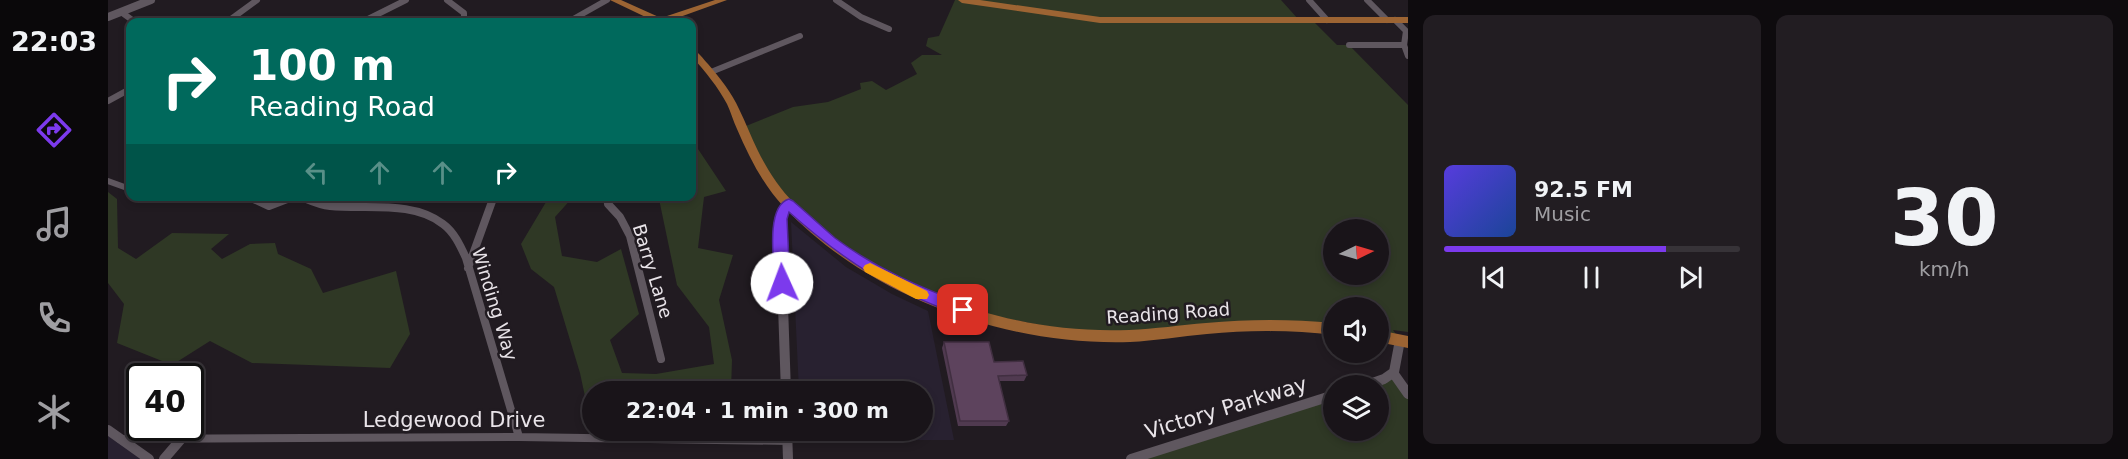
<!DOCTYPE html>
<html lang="en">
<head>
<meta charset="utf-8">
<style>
  :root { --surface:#191419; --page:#221d22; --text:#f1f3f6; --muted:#9f9ea2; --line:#373338; --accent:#7c3aed }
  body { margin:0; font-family:"DejaVu Sans",sans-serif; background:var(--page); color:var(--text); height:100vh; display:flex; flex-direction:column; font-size:22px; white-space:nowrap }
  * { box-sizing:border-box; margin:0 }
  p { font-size:20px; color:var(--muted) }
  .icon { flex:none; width:33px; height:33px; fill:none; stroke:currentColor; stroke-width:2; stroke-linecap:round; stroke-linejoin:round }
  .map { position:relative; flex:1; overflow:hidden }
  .details { display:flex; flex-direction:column; gap:15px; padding:15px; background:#0e0b0e; width:720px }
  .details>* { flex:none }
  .banner { position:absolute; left:18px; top:18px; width:570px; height:183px; border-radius:12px; box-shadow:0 3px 9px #0003,0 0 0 2px var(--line); background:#00695c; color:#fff; overflow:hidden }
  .needle { width:39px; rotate:85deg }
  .controls { position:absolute; left:1215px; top:219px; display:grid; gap:12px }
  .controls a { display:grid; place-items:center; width:66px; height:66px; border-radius:50%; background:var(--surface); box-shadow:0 3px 9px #0003,0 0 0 2px var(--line); font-size:30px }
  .speed { position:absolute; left:18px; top:363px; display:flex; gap:12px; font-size:30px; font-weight:700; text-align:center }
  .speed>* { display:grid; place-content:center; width:78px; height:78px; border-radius:50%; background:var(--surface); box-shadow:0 3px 9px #0003,0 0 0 2px var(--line); line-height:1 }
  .speed .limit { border:3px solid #111; border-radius:9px; background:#fff; color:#111 }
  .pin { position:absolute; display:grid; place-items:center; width:51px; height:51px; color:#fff; margin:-26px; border-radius:12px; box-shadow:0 3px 9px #0006 }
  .me { position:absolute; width:66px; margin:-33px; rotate:358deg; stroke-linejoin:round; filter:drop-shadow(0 0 4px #0008) }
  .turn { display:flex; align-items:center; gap:21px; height:126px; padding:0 24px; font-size:27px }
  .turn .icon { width:78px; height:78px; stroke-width:2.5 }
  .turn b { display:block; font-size:42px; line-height:51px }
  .lanes { display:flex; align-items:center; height:57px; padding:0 24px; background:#0003; justify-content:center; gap:30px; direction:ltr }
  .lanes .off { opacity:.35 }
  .details .card { flex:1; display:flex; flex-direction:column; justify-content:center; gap:9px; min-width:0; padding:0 21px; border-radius:12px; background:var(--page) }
  .details .dial { align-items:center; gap:0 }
  .dial b { font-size:78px; line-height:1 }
  .song { display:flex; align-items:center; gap:18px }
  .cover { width:72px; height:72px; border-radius:9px; background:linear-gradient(135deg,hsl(250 70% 55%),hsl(220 70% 35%)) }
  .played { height:6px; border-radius:3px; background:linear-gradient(90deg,var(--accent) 75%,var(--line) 75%) }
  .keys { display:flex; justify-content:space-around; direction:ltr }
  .details .tiles { flex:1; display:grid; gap:15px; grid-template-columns:repeat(2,1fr) }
  .trip { position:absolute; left:474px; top:381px; width:351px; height:60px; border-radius:30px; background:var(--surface); box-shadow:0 3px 9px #0003,0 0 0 2px var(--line); font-weight:600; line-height:60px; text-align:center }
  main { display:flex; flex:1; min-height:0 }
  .tabs { display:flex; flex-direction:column; width:108px; justify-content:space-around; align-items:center; background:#0a080a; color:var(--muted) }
  .tabs .icon { width:42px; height:42px }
  .tabs .on { color:var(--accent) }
  .tabs b { font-size:27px; color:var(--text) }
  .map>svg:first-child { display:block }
</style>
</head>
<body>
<main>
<nav class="tabs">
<b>22:03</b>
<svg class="icon on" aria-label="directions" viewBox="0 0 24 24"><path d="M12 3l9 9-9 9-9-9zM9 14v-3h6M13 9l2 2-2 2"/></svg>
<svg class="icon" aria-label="music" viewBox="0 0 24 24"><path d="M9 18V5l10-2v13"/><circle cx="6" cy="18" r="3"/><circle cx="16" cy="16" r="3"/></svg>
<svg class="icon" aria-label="phone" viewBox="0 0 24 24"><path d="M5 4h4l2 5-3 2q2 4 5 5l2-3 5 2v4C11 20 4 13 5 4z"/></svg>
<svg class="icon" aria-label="climate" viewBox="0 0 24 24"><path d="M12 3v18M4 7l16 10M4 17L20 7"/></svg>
</nav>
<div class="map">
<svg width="1300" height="459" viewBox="0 0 1300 459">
  <rect width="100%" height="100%" fill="#211b21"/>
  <!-- education -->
  <path fill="#282130" d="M683,222L738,267L784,294L820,311L846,440H761L720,431L814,430V392L691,391Z
    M0,430L41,459H0Z"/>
  <!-- green -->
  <path fill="#2f3825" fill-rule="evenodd" d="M847,0H1173L1191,20H1204L1229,45H1241L1300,105V332L1285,330L1292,340L1271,336L1270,308H1226L1225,329L1212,327L988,336L855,310L761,267L681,204L633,128L685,107L720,102L753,89L752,83L764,81L778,90L809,74L803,63L814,55H834L818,46L820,38L831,36ZM1226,230H1270V274H1226Z
    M588,146L618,191L596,197L590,248L625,255L611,300L624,360L623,390L484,392V429L472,373L446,287L423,269L413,244L441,197H465L447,217L454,256L489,262L513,249L531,314L502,340L514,373L548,374L606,364L601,327L569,285L551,199L545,197L584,196V149Z
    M0,192L9,199L10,248L28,259L64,233L121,234L103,249L114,259L142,244L167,243L170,254L203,269L215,293L288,271L302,334L282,368L144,363L102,341L64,365L9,343L16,304L0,283Z
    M1286,374L1300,394V459H1023L1225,395L1226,430H1270V386Z"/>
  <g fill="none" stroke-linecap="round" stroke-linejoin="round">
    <!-- minor-far1 -->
    <path stroke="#5f575f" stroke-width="6" d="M339,0L356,13V22
      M728,0L753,17L781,29
      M1201,0L1219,20
      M1259,0L1279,20
      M13,12L27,22
      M1287,20L1298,31L1296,45L1300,56
      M119,22L149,0
      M254,22L298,0
      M460,22L499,0
      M1241,45H1296
      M603,72L692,36
      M0,101L22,89
      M0,181L22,189"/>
    <!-- minor -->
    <path stroke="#5f575f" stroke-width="8" d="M139,196L161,206L187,196
      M191,196C201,200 211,205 222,206C258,210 304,200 335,224C346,232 352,245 358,258L411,437
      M499,196L500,204L512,217L522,236L553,359
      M360,268L386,196
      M12,439L411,437L680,441"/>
    <!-- tertiary-far1 -->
    <path stroke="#5f575f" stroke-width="8" d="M0,17L43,0"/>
    <!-- tertiary -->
    <path stroke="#5f575f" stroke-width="10" d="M1286,374L1300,394
      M1256,386L1276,379L1286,372L1292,340
      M678,392L672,219L675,210L681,204
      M0,430L41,459
      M679,430L680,459
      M56,459L74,438
      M1023,459L1226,395"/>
    <!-- primary -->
    <path fill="#9c6433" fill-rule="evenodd" d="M502,0H513L553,18L607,0H619L558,22H548Z
      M850,0H872L992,17H1300V23H992L854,3Z
      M584,49C591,52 595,59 600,64C612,78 624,93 631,109C638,123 643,137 650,151C659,169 671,188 686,203C774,288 899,335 1021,330C1047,329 1073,325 1098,323C1141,319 1183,319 1226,323V335C1183,330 1141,330 1099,334C1073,336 1047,341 1022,342C898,346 761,297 676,207C655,185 641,157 629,129C625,121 623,112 619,104C610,87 597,71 584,57Z
      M1270,330L1300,336V348L1270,342Z"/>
  </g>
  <!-- wall -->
  <path fill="#503a50" d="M836,342L919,375L916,381H891L901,421L898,426H850L834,348Z"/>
  <!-- building -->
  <path fill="#5d435d" stroke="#412f41" stroke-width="1.5" d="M836,342H881L886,362L915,361L919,375L890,376L901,421H852Z"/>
  <!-- route -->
  <path fill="#7c3aed" stroke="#51269a" stroke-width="1.5" d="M681,199L685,201C699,213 713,226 727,238C767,268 813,288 860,305L862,310L860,314L855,316C784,292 736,261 681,212L679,219L682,283L679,287H669L667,283C666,263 657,206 681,199Z"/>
  <!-- slow -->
  <path fill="#f59e0b" d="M762,263L819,291L821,295L819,299H808L757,272L755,268L757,265Z"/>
  <g text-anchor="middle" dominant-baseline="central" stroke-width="5" stroke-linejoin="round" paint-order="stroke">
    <!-- street labels -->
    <g font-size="18" fill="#e9e4e9" stroke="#211b21">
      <text transform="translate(545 271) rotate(73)">Barry Lane</text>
      <text transform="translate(387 304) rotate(73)">Winding Way</text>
      <text transform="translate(1060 313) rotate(-4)">Reading Road</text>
    </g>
    <!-- near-street labels -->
    <g font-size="21" fill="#e9e4e9" stroke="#211b21">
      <text transform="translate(1118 408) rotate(-17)">Victory Parkway</text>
      <text x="346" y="420">Ledgewood Drive</text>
    </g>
  </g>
</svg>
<div class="controls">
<a><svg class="needle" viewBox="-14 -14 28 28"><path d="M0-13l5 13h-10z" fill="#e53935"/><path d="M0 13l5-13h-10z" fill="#9f9ea2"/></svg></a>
<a><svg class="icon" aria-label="sound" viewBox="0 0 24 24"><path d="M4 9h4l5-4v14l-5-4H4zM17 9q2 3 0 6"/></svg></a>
<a><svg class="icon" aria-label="layers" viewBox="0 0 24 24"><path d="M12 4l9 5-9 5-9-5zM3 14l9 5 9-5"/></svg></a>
</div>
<div class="speed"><div class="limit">40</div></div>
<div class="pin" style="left:855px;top:310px;background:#d93025"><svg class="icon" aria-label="arrive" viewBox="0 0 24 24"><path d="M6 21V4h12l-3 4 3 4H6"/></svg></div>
<svg class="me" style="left:674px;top:283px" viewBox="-20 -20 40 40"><circle r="19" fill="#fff"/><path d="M0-13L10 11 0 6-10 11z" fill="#7c3aed"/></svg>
<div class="trip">22:04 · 1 min · 300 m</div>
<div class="banner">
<div class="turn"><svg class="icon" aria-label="right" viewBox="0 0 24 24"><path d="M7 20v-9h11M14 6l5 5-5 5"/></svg><div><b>100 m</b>Reading Road</div></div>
<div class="lanes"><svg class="icon off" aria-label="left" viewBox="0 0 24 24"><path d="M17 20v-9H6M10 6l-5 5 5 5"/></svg><svg class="icon off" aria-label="ahead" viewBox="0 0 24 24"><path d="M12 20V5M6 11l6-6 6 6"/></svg><svg class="icon off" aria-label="ahead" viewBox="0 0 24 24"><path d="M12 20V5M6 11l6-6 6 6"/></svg><svg class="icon" aria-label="right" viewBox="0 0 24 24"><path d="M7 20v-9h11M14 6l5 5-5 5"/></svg></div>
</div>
</div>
<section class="details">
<div class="tiles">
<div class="card">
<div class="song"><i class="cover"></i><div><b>92.5 FM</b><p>Music</p></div></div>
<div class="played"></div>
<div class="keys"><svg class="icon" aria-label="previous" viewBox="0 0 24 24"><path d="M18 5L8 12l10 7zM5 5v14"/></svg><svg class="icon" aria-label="pause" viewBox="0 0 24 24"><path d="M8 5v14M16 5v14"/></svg><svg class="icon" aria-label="next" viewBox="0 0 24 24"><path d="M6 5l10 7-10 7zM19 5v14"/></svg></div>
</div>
<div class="card dial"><b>30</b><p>km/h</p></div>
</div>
</section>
</main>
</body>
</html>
